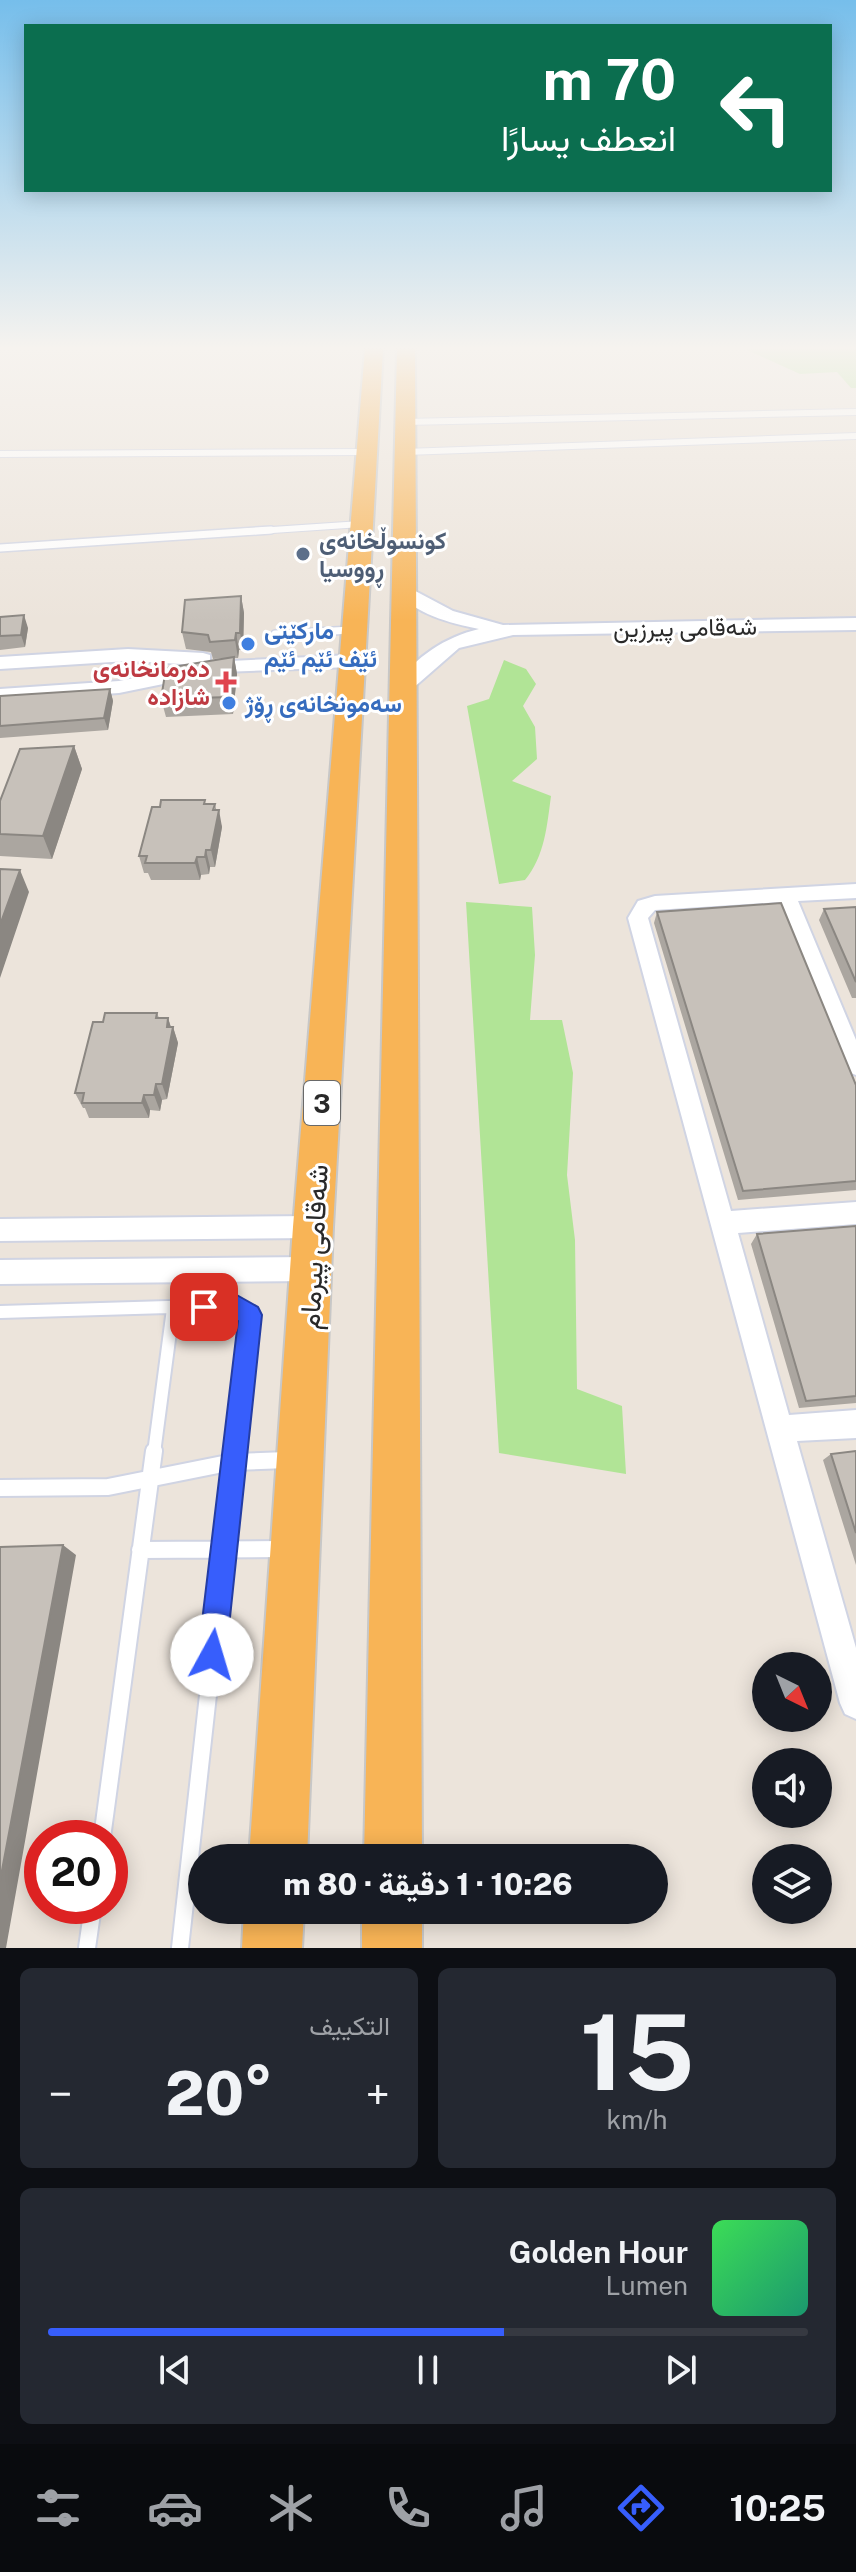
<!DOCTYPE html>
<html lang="ar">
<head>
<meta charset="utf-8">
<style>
  :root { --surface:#171b24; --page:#242831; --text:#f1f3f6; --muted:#9ea1a6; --line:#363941; --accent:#375efc }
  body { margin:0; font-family:"Public Sans",Vazirmatn,sans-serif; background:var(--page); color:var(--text); direction:rtl; height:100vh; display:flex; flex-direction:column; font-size:30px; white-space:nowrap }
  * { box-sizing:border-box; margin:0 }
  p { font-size:26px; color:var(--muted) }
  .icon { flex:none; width:44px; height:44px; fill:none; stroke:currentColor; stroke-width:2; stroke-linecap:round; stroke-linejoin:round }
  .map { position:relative; height:1948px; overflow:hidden; direction:ltr }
  .panel { display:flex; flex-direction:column; gap:20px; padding:20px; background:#0d0f14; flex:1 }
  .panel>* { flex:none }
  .top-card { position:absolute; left:24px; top:24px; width:808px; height:168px; border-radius:0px; box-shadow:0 4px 20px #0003; direction:rtl; background:#0b6e4f; color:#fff; overflow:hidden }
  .needle { width:52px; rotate:137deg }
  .fabs { position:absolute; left:752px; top:1652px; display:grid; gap:16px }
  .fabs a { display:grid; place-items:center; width:80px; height:80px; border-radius:50%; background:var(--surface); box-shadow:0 4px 20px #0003; font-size:40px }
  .speed { position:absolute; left:24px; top:1820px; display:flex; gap:16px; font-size:40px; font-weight:700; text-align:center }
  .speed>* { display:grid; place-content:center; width:104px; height:104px; border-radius:50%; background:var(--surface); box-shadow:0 4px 20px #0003; line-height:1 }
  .speed .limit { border:12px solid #d22; background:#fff; color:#111 }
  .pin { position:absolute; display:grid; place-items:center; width:68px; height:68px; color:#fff; margin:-34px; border-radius:16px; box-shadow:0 4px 12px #0006 }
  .me { position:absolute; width:88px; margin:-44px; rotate:6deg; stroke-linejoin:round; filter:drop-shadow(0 0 6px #0008) }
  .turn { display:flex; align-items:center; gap:28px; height:168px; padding:0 24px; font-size:36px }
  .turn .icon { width:104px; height:104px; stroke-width:2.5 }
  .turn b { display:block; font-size:56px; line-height:68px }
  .big { font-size:60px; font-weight:800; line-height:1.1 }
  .panel .widget { flex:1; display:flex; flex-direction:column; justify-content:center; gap:12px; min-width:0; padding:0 28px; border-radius:12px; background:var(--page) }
  .panel .dial { align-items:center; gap:0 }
  .dial b { font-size:104px; line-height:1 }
  .song { display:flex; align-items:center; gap:24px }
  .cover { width:96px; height:96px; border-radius:12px; background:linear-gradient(135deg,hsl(130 70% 55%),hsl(160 70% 35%)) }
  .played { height:8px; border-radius:4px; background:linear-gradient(90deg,var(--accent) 60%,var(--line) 60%) }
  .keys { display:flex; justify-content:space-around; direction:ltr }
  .heat { display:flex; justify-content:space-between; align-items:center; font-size:44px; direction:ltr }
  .panel .tiles { flex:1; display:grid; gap:20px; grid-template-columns:1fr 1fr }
  .widget:last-child { grid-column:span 2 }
  .trip { position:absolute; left:188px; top:1844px; width:480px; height:80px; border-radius:40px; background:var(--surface); box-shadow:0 4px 20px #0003; font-weight:800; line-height:80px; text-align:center; direction:rtl }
  .dock { display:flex; height:128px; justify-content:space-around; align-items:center; background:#090b0e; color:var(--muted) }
  .dock .icon { width:56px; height:56px }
  .dock .active { color:var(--accent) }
  .dock b { font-size:36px; color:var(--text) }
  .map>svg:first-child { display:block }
</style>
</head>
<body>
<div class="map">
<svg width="856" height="1948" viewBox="0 0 856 1948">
  <rect width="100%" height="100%" fill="#ece4db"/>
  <!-- green -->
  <path fill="#b1e496" d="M745,349H856V388H851L837,372L800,374Z
    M504,660L526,669L536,684L523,706L535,727L537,759L512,781L551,796C547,825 545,856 525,880L499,884L467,706L489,699Z
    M466,902L532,907L535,955L530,1020H562L573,1073L567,1175L575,1240L577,1389L622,1406L626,1474L499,1453Z"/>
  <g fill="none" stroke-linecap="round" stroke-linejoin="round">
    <!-- service-far3 casing -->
    <g stroke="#d0d4e3" stroke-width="8">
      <path id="service-far3" d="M404,422L856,412
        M405,452L856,436
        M0,454L367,452
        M241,532L361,524"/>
    </g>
    <!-- service-far2 casing -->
    <g stroke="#d0d4e3" stroke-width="10">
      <path id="service-far2" d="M0,548L271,530
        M275,634L352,630"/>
    </g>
    <!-- service-far1 casing -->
    <g stroke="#d0d4e3" stroke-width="16">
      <path id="service-far1" d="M0,1312L235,1305L250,1315L235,1453
        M154,1453L173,1309"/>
    </g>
    <!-- service casing -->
    <g stroke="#d0d4e3" stroke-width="20">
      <path id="service" d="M0,1488L108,1487L233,1462L287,1460
        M140,1550L282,1549
        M102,1838L154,1451
        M87,1948L93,1906
        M180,1948L235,1451"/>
    </g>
    <!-- minor casing -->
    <g stroke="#d0d4e3" stroke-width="4">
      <path id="minor" d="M856,884V898L798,901L856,1040V1075L848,1072L845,1066L780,902L655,910L648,918L731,1211L856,1202V1224L738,1233L789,1415L856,1410V1438L797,1441L856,1648V1719L845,1714L840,1703L628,918L638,901L655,896Z
        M313,1216L321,1219L325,1227L321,1235L313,1238L0,1241V1219Z
        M311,1257L320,1261L323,1269L320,1277L311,1281L0,1284V1260Z"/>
    </g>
    <!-- tertiary casing -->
    <g stroke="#d0d4e3" stroke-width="4">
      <path id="tertiary" d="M404,585L453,611L503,625L856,618V630L513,635L459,648L412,689L405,691L395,685C416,657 445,637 479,629C449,623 415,614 395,590Z
        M128,649L203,653L210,655V662L350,655L360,661L350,667L222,672L119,693L0,701V689L119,681L199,665L128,661L0,669V657Z"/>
    </g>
    <!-- trunk casing -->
    <g stroke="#c7c7c7" stroke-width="4">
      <path id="trunk" d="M365,349H383L333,1227L307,1858H249L293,1227Z
        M397,349H415L422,1858H364Z
        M244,1910H304L302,1948H242Z
        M362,1910H422V1948H362Z"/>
    </g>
    <!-- service-far3 -->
    <use href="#service-far3" stroke="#fff" stroke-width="6"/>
    <!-- service-far2 -->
    <use href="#service-far2" stroke="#fff" stroke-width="7"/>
    <!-- service-far1 -->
    <use href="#service-far1" stroke="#fff" stroke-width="12"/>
    <!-- service -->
    <use href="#service" stroke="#fff" stroke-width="16"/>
    <!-- minor -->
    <use href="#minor" fill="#fff" fill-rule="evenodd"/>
    <!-- tertiary -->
    <use href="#tertiary" fill="#fff" fill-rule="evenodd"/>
    <!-- trunk -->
    <use href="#trunk" fill="#f8b456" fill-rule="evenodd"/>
  </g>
  <!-- wall -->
  <path fill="#aba6a0" d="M241,596L244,613L243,650H239L238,658H234L237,674L233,714L166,717L161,699L229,658L213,659L211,652L186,649L182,632Z
    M0,617L28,628L25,647L0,650Z
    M110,689L113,701L108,730L0,738V696Z
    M74,746L82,769L52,859L0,856V801Z
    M205,804L216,810L222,827L215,867H210L209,874L201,875L200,880H151L148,873H144L139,856Z
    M856,907V998H852L819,920L824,909Z
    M657,912L856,1085V1190L738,1200L654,923Z
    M157,1013L159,1018H168L171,1027H173L178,1043L167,1099L162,1100L160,1111L150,1110L149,1118H89L85,1108H83L75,1093L103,1022Z
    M856,1226V1403L799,1408L751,1244L757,1234Z
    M856,1451V1565L823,1460L831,1454Z"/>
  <!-- shaded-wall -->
  <path fill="#8b8782" d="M241,596L244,613L243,650L240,633Z
    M24,615L28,628L25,647L21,635Z
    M236,633L239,650L238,658L235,640Z
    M234,657L237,674L233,714L230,697Z
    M110,689L113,701L108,730L104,718Z
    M74,746L82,769L52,859L43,836Z
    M215,804L217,817L219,810L222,827L215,867L211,850Z
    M206,850L210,867L209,874L205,857Z
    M197,857L201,875L200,880L195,863Z
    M20,870L29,892L0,978V925Z
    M168,1018L172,1031L173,1027L178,1043L167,1099L162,1084Z
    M156,1084L162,1100L160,1111L154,1095Z
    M144,1095L150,1110L149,1118L142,1103Z
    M63,1545L76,1555L6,1948H0V1881Z"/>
  <!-- building -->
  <path fill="#c7c1ba" stroke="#8b8782" stroke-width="2" d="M241,596L240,633H236L235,640L210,642L208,635L182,632L185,600Z
    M24,615L21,635L0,636V617Z
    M234,657L230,697L161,699L166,668Z
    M110,689L104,718L0,726V696Z
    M74,746L43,836L0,834V801L20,749Z
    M161,800H205L204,804H215L213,810H219L211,850H206L205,857H197L195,863H145L147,856H139L152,807H160Z
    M0,869L20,870L0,925Z
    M781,903L856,1085V1181L743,1191L657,912Z
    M856,907V982L824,909Z
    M105,1013H157L156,1018H168L167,1027H173L162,1084H156L154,1095H144L142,1103H82L84,1093H75L93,1022H103Z
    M856,1226V1396L806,1401L757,1234Z
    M856,1451V1533L831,1454Z
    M63,1545L0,1881V1547Z"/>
  <!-- sky -->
  <linearGradient id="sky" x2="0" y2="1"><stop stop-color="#76beeb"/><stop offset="0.56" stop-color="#f6f3ef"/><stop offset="1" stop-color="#f6f3ef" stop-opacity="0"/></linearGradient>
  <rect width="856" height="621" fill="url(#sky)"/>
  <!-- route -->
  <path fill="#375efc" stroke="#243da4" stroke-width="2" d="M235,1294L258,1307L262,1315L226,1655L222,1665L212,1669L202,1665L198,1655L238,1321C226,1312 210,1320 196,1315L193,1307L196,1299Z"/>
  <!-- markers -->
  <circle fill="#5c6f8a" stroke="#fff" stroke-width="3" cx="303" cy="554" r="8"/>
  <g fill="#3f7fe0" stroke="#fff" stroke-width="3">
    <circle cx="248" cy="644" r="8"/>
    <circle cx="229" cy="703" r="8"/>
  </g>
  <path fill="#e0444e" stroke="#fff" stroke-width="3" d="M222 670h8v8h8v8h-8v8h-8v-8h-8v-8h8z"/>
  <g text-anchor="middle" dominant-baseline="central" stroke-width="6" stroke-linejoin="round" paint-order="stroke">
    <!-- far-service labels -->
    <g font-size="24" font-weight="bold" fill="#4e5e75" stroke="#fff" text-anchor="start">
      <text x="319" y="540">کونسوڵخانەی<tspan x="319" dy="28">ڕووسیا</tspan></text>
    </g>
    <!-- far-street labels -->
    <g font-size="24" fill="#292929" stroke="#fff">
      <text transform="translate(685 627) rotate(-1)">شەقامی پیرزین</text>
    </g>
    <!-- far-shop labels -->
    <g font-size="24" font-weight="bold" fill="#366cbe" stroke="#fff" text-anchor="start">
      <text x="264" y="630">مارکێتی<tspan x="264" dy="28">ئێف ئێم ئێم</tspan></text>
      <text x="245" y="703">سەمونخانەی ڕۆژ</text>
    </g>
    <!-- far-health labels -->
    <g font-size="24" font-weight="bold" fill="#be3a42" stroke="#fff" text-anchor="end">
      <text x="210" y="668">دەرمانخانەی<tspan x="210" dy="28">شازادە</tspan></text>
    </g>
    <!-- shield labels -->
    <rect fill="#fff" stroke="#696969" stroke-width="2" x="304" y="1081" width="36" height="44" rx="6"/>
    <g font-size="26" font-weight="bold" fill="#292929">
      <text x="322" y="1103">3</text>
    </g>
    <!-- street labels -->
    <g font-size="28" fill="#292929" stroke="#fff">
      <text transform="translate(313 1247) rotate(-87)">شەقامی پیرمام</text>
    </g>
  </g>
</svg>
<div class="fabs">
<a><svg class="needle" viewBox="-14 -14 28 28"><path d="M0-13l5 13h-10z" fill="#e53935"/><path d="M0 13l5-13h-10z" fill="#9ea1a6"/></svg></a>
<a><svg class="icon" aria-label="sound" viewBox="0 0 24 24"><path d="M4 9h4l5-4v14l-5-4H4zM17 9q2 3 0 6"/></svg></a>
<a><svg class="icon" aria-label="layers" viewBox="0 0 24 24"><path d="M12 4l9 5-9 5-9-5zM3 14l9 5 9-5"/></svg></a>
</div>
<div class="speed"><div class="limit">20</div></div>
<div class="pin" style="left:204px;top:1307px;background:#d93025"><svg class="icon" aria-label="arrive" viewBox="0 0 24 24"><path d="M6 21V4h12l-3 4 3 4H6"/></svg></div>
<svg class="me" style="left:212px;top:1655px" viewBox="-20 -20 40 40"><circle r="19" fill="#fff"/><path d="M0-13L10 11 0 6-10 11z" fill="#375efc"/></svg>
<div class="trip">10:26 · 1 دقيقة · 80 m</div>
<div class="top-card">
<div class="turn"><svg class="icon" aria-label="left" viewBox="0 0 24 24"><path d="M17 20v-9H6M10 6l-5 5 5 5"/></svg><div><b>70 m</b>انعطف يسارًا</div></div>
</div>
</div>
<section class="panel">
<div class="tiles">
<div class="widget dial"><b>15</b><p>km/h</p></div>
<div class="widget"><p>التكييف</p>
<div class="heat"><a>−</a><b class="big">20°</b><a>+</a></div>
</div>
<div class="widget">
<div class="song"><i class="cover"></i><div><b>Golden Hour</b><p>Lumen</p></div></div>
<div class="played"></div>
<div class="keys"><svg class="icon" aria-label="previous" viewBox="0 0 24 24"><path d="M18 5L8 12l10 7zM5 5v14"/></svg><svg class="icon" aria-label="pause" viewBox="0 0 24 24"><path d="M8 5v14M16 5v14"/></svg><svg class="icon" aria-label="next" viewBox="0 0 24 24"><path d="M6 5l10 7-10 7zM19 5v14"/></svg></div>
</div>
</div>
</section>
<nav class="dock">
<b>10:25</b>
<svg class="icon active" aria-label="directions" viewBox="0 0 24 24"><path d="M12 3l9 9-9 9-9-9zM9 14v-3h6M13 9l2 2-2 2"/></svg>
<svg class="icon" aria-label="music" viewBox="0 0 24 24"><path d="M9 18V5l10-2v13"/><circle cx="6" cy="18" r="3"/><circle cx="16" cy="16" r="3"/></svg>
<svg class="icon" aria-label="phone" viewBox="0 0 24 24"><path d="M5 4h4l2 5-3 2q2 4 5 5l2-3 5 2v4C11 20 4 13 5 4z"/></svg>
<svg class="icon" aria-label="climate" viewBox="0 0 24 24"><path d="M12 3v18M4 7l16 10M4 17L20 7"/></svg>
<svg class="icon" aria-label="car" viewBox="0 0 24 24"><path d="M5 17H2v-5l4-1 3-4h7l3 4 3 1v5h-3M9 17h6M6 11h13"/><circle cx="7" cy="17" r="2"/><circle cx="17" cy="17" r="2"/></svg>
<svg class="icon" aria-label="filters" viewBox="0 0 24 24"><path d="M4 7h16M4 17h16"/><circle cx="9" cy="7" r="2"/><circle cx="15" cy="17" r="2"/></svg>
</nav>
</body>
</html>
